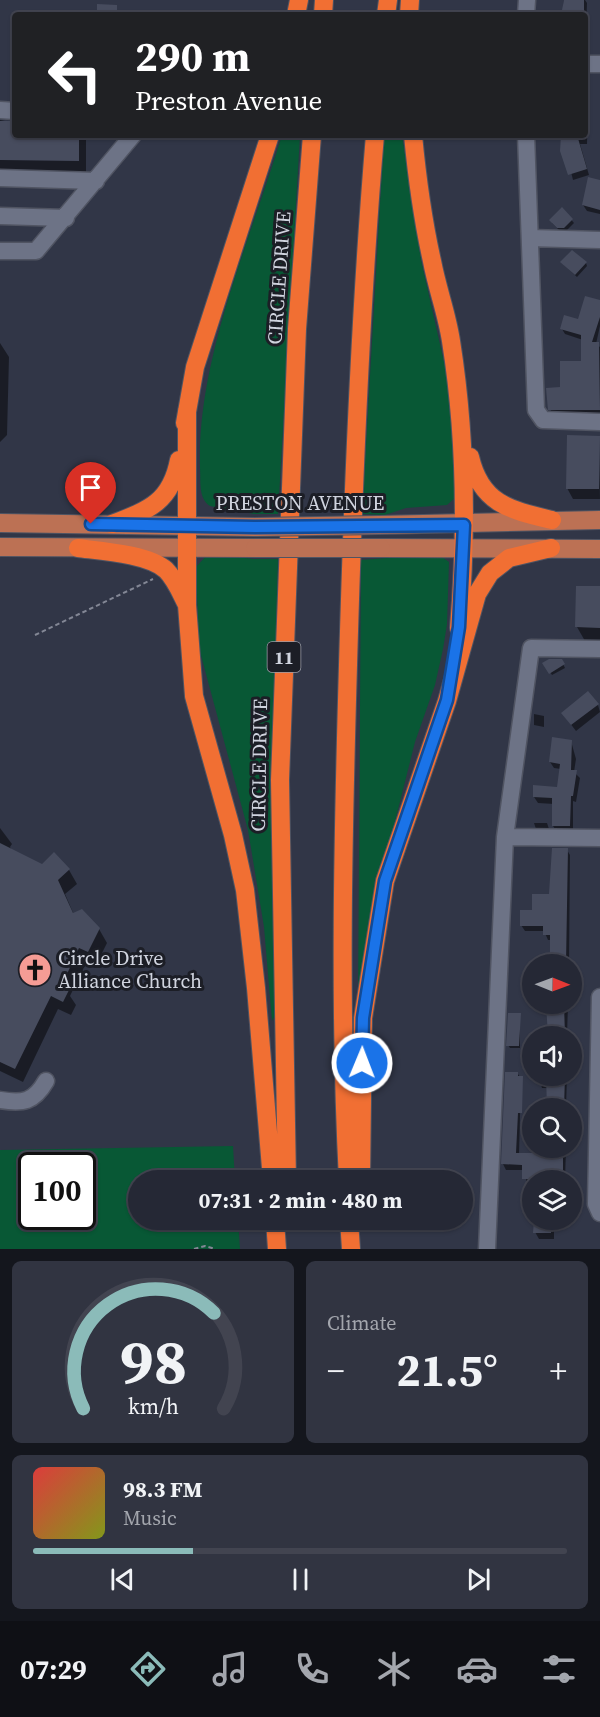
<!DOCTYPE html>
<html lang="en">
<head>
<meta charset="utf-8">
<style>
  :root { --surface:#252835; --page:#313441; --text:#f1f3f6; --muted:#a3a6ad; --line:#424450; --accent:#8bbbb9 }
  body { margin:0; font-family:"Source Serif 4",serif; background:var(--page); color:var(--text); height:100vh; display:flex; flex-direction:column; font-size:22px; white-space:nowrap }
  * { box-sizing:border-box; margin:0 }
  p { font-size:20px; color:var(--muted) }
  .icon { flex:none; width:33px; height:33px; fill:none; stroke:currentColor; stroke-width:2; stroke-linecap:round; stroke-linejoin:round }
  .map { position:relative; height:1249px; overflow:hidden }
  .side { display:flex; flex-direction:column; gap:12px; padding:12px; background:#14161d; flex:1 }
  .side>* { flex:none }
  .hud { position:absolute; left:12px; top:12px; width:576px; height:126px; border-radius:6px; box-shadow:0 2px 4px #0004,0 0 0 2px var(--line); background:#202124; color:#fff; overflow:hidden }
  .needle { width:39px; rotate:91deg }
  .fabs { position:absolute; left:522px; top:954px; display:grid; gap:12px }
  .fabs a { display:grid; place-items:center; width:60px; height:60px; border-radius:50%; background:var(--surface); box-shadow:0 2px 4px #0004,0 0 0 2px var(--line); font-size:30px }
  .speed { position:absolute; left:18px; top:1152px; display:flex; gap:12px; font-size:30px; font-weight:700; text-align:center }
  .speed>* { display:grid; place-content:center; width:78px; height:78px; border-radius:50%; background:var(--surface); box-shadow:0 2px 4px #0004,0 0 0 2px var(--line); line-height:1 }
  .speed .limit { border:3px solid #111; border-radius:9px; background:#fff; color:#111 }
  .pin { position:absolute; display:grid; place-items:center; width:51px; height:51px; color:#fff; margin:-62px -26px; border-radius:50% 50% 50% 0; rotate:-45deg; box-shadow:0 0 6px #0007 }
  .pin .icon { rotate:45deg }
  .me { position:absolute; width:66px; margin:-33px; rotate:1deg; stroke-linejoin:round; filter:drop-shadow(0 0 4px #0008) }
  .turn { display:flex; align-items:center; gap:21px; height:126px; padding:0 24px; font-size:27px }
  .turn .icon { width:78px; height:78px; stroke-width:2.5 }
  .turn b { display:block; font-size:42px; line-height:51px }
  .big { font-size:45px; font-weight:700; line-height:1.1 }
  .side .widget { flex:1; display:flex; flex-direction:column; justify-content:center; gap:9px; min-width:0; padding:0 21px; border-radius:9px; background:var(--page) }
  .side .dial { align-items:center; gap:0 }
  .dial svg { height:156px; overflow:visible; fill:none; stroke:var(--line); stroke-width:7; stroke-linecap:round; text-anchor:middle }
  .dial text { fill:var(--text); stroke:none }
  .song { display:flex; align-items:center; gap:18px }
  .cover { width:72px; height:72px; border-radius:9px; background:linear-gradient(135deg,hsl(0 70% 55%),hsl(70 70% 35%)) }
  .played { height:6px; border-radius:3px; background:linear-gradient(90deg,var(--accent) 30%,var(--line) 30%) }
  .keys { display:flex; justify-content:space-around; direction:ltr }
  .heat { display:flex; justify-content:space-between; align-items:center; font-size:33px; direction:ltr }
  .side .tiles { flex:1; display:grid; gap:12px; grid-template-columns:1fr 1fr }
  .widget:last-child { grid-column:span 2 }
  .trip { position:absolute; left:128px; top:1170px; width:345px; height:60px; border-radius:30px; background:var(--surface); box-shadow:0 2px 4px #0004,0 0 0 2px var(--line); font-weight:700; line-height:60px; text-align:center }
  .dock { display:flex; height:96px; justify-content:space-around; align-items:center; background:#0f1015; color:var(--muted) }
  .dock .icon { width:42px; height:42px }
  .dock .selected { color:var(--accent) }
  .dock b { font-size:27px; color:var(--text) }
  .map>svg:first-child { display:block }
</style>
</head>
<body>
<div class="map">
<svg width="600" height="1249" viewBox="0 0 600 1249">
  <rect width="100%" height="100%" fill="#313647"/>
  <!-- green -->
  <path fill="#085835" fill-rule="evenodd" d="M282,135H300L278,514H254L210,506C198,498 201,482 200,469C196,361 251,238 282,135Z
    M384,135H402L421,260L451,393L456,497L447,505L406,508L385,515L362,514Z
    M215,554L253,559H278L271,833L275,1015L272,1021L264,927L248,830L199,648L196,567L207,555Z
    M438,554L449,562L447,624L443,649L435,685L415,742L379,885L358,1005L361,560Z
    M233,1146L235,1180H138V1220H238L240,1249H0V1150ZM32,1166H82V1216H32Z"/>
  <!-- shadow -->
  <path fill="#0007" d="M564,0H585L587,3L585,61V15H563Z
    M585,77L588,82L587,144H580L589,175L573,180L562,135H585Z
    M0,120L15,123V135H86V175L0,173Z
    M600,182V214L587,211L583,205Z
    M562,209L574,223L566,231H560L552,223Z
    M586,263L587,266L577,277L564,265Z
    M600,302V326L596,344L600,347V416L553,415L550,409L561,388L582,363L583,340L565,334L562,329L579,320Z
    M0,343L9,357L7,435L0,442Z
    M599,437L600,499H573L567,488Z
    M600,588V641H585L577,627Z
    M561,660L565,668L552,675L544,663Z
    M598,705L600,712L576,731L563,714Z
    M534,714L544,716V727L534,725Z
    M571,741L576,759L574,772L580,778L576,802L573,801V832H557L553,826L554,804L538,803L534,797L535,787L558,788L561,769L554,768L550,762Z
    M534,823H547L549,829H536Z
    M0,828L12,844L10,847L12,851L42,866L54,854L69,870L77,884L65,894L74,915L99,929L107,943L96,965L87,961L70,996L76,1005L71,1015L58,1009L23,1082L0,1071Z
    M567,850L570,855L569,964H551V940H548L544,931H525L521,925L550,896Z
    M544,1004H568L567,1036H549L548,1004Z
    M520,1014V1048H510L508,1045Z
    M507,1074H518L521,1079L519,1154L537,1155V1148H566L565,1180H532V1184H527L524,1170H506L503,1164Z
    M539,1076H567L566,1108H548V1088H542Z
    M535,1220H554V1239H539L535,1232Z"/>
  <!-- building -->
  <path fill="#474c5e" d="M564,0H584V15H561Z
    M97,4L117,5V15H97Z
    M0,121H15V135H79V161L0,160Z
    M561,135H577L587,169L568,175L560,151Z
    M588,177L600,180V210L582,205Z
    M562,207L573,219L564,228H557L549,220Z
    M572,250L587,262L575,275L560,262Z
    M585,296L600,300V317L592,342H599L600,410H548L546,388L560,387V361H581V335L560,329L564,315L578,319Z
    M567,435L600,436L599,489H566Z
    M576,586H600V628L575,627Z
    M549,659H562L565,664L549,674L542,663Z
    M588,691L599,704L571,725L561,713Z
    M552,737L572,740L571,770H577L573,796H571L570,826H552V798L533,797V785L557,787L560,764L549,762Z
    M0,843L42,864L54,852L70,869L58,880L73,913L82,909L100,928L88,952L79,948L61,987L69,990L63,1002L51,996L15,1069L0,1062Z
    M552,848H568L566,964H550V935H543V926H520V910H532V894H549Z
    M546,1004H564L565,1036H548Z
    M508,1013H521L519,1046H506Z
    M505,1072H518V1076H523L522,1113H518L516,1153H536V1148H563V1180L522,1179V1165L501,1164Z
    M546,1076H565L564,1108H547Z
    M534,1220H551V1233H533Z"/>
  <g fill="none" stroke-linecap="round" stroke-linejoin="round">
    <!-- minor casing -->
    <g stroke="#505462" stroke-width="19">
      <path id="minor" d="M526,15L527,0
        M585,64H600
        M0,110L15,111
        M526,135L536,410L543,420L600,422
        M0,178L96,181
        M0,216L66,218
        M530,238L600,240
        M0,251H36L133,135
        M505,837L600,838
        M600,997L596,1204L600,1213
        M0,1100C23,1104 34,1102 46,1081
        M487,1249L505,837L531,648L600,649"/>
    </g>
    <!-- major casing -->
    <g stroke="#505462" stroke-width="20">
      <path id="major" d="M0,523L255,527
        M379,525L600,520
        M0,547L255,548
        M381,548L600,549"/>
    </g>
    <!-- highway casing -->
    <g stroke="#505462" stroke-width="20">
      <path id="highway" d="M296,15L299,0
        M323,15L324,0
        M386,15L388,0
        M409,15L410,0
        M413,135C417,177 423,221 432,261C437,288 447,314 451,341C466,436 467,532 459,628
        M187,411V605L194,696L233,835L245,890L256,988L272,1180
        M185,423L195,367L270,135
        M470,457C481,504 510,510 552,520
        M112,524C149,510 171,502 179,460
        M78,548C101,551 148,554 166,570C175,579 180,591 186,603
        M287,1180L280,780L297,329L312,135
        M348,1180C339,1009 343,837 348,665C353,489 360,311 375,135
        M361,1180L363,1018L385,881L447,701L477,594L490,573L509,558L551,548
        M275,1220L277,1249
        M349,1220L351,1249"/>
    </g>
    <!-- path -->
    <path stroke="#838795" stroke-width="2" stroke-dasharray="4.5 3" stroke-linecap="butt" d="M35,635L153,579
      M194,1249L205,1246L215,1249"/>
    <!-- minor -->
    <use href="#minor" stroke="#6d7386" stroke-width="16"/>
    <!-- major -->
    <use href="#major" stroke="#bc7154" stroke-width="18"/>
    <!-- highway -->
    <use href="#highway" stroke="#f16f33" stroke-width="18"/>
    <!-- major-bridge casing -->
    <g stroke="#505462" stroke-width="20" stroke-linecap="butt">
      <path id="major-bridge" d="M255,527L379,525
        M255,548H381"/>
    </g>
    <!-- major-bridge -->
    <use href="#major-bridge" stroke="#bc7154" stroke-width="18"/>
  </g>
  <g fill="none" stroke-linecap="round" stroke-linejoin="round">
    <!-- route casing -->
    <g stroke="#114b97" stroke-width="15">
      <path id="route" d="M91,524L255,527L464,525L459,627L447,700L385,881L363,1018L362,1063"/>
    </g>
    <!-- route -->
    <use href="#route" stroke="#1a73e8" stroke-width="10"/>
  </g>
  <!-- icons -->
  <defs>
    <g id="church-disc" transform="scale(1.725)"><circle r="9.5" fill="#f59c95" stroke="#1c1e26"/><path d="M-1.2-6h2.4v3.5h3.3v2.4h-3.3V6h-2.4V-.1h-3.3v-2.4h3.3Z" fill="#111"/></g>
  </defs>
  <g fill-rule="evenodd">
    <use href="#church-disc" x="35" y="970"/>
  </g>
  <g text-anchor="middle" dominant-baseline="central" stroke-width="6" stroke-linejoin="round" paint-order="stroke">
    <!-- shield labels -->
    <rect fill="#1c1e26" stroke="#9a9da8" stroke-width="1.5" x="267.5" y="642" width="33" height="30" rx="4.5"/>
    <g font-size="18" font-weight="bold" fill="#d0d4df">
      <text x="284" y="657">11</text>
    </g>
    <!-- street labels -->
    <g font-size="20" fill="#d0d4df" stroke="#1c1e26">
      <text transform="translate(279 278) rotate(-86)">CIRCLE DRIVE</text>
      <text x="300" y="503">PRESTON AVENUE</text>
      <text transform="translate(259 765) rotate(-89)">CIRCLE DRIVE</text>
    </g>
    <!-- poi labels -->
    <g font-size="20" fill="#d0d4df" stroke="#1c1e26" text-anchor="start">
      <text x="58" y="958">Circle Drive<tspan x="58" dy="23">Alliance Church</tspan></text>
    </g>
  </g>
</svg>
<div class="fabs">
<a><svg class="needle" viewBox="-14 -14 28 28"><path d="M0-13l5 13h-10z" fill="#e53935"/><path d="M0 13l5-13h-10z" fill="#a3a6ad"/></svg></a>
<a><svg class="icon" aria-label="sound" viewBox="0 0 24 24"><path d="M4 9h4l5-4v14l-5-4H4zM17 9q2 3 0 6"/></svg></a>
<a><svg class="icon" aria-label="search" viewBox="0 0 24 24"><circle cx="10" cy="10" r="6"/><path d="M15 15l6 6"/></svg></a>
<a><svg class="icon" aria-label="layers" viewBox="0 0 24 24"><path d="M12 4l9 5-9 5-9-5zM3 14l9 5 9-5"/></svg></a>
</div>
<div class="speed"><div class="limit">100</div></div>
<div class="pin" style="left:91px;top:524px;background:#d93025"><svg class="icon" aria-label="arrive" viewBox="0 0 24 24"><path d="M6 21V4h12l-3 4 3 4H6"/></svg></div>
<svg class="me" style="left:362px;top:1063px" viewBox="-20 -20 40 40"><circle r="17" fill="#1a73e8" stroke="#fff" stroke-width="3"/><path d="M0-11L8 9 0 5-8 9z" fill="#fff"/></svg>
<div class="trip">07:31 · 2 min · 480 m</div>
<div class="hud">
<div class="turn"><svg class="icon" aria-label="left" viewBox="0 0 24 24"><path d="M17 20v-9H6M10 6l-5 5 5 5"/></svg><div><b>290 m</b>Preston Avenue</div></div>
</div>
</div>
<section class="side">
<div class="tiles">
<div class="widget dial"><svg viewBox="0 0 100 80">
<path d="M14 69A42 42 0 1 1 86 69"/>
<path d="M14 69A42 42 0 0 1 81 20" stroke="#8bbbb9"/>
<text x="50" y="56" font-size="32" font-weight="700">98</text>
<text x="50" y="72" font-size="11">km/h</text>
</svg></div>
<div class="widget"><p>Climate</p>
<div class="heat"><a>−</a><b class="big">21.5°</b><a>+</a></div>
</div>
<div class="widget">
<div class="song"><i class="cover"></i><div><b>98.3 FM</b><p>Music</p></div></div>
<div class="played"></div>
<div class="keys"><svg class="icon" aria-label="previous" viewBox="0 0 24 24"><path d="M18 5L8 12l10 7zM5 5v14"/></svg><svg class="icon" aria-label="pause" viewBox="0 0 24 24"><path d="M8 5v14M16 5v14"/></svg><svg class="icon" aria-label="next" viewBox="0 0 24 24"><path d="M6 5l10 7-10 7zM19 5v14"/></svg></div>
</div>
</div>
</section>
<nav class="dock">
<b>07:29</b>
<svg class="icon selected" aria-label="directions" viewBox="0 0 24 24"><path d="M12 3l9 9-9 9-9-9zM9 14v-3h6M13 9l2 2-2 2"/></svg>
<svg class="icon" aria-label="music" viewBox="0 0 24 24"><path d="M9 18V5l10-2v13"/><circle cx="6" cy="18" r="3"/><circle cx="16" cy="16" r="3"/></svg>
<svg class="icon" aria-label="phone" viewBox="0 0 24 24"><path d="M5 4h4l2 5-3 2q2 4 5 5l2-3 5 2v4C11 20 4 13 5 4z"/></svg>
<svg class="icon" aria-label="climate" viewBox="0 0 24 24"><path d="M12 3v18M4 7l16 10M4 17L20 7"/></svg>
<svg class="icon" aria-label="car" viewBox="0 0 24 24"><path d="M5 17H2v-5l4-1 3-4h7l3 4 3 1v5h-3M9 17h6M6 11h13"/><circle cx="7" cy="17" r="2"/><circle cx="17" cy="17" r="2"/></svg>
<svg class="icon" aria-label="filters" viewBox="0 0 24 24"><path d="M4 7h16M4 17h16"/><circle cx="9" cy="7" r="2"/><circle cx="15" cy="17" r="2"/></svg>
</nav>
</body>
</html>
